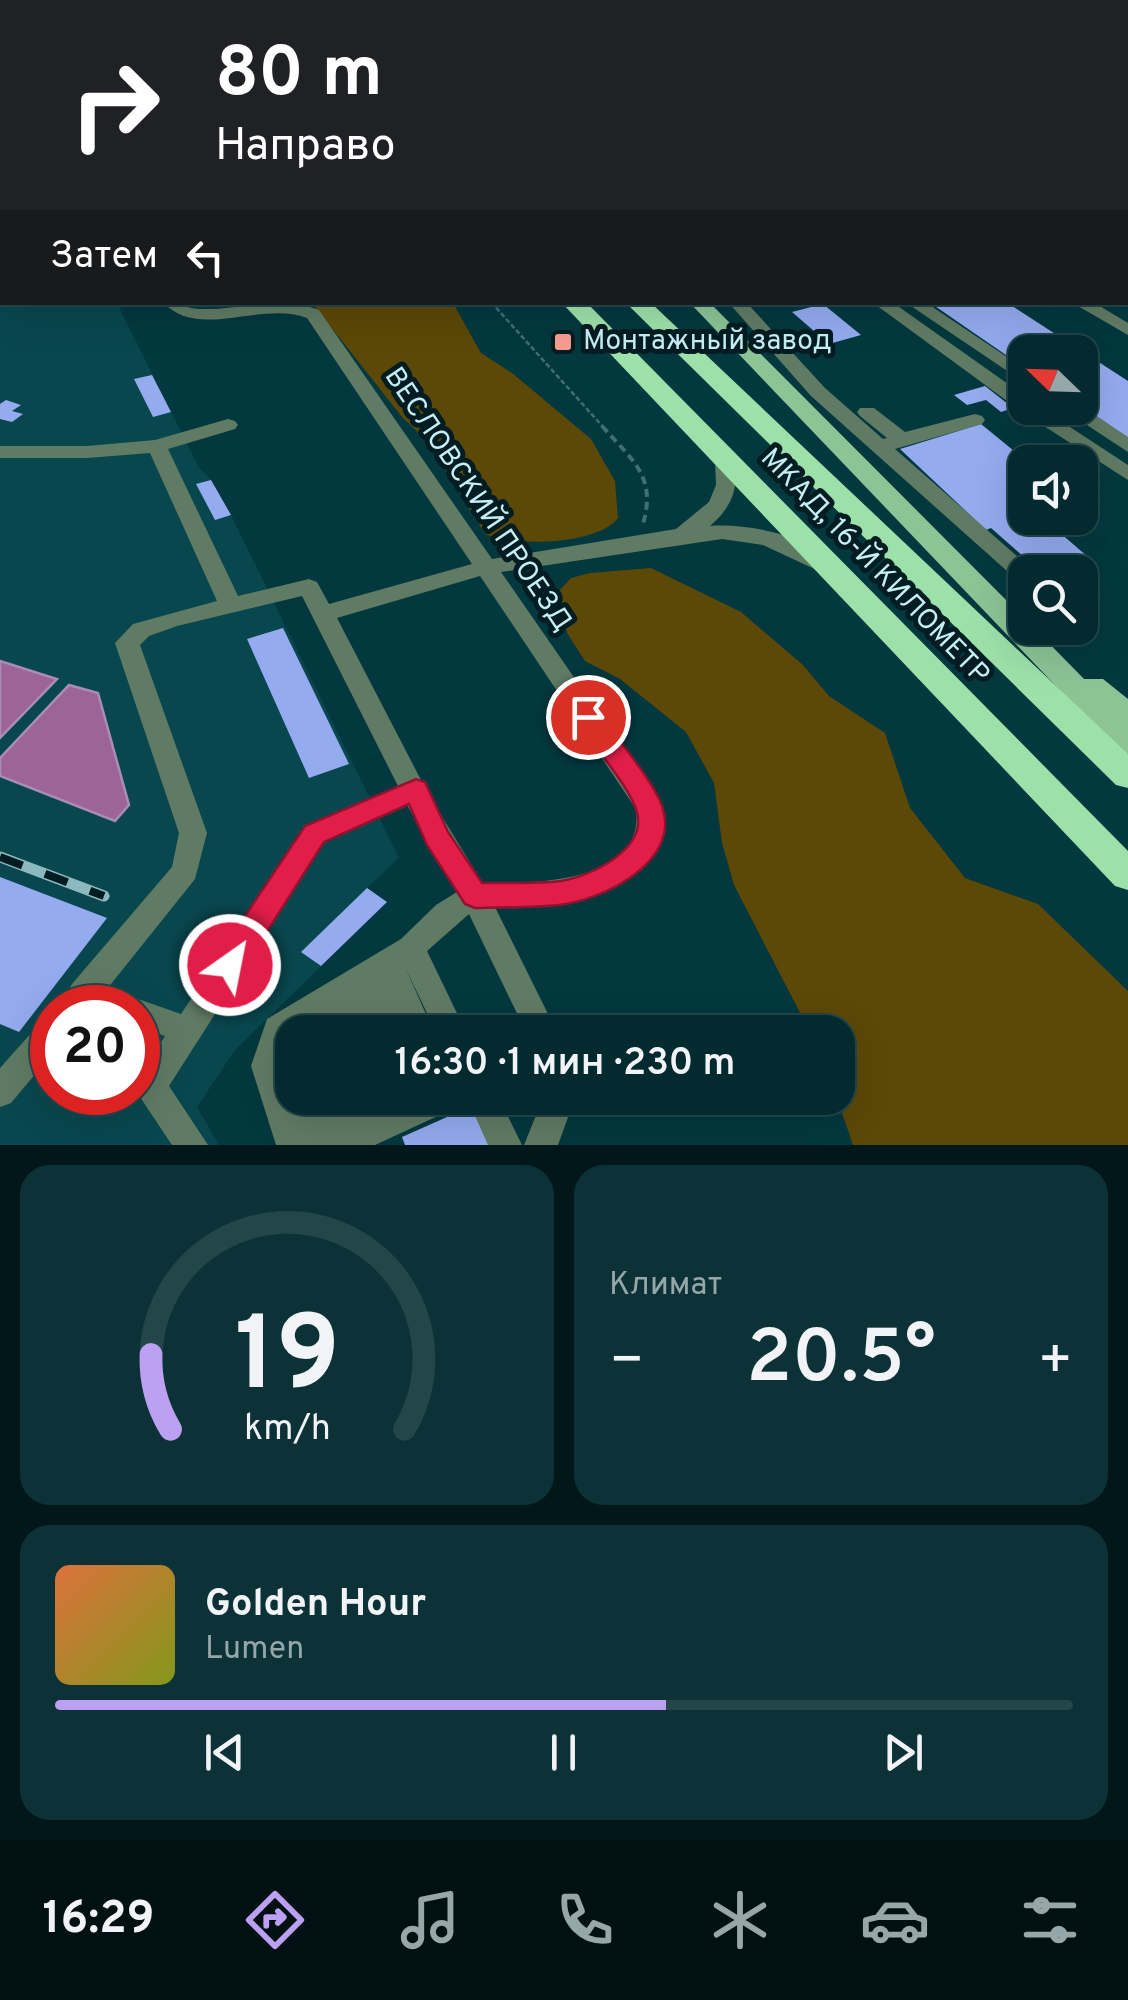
<!DOCTYPE html>
<html lang="ru">
<head>
<meta charset="utf-8">
<style>
  :root { --surface:#022a2f; --page:#0c3237; --text:#f1f3f6; --muted:#96a7aa; --line:#23464b; --accent:#bca0f2 }
  body { margin:0; font-family:Overpass,sans-serif; background:var(--page); color:var(--text); height:100vh; display:flex; flex-direction:column; font-size:38px; white-space:nowrap }
  * { box-sizing:border-box; margin:0 }
  p { font-size:32px; color:var(--muted) }
  .icon { flex:none; width:55px; height:55px; fill:none; stroke:currentColor; stroke-width:2; stroke-linecap:round; stroke-linejoin:round }
  .map { position:relative; height:1145px; overflow:hidden }
  .details { display:flex; flex-direction:column; gap:20px; padding:20px; background:#01171a; flex:1 }
  .details>* { flex:none }
  .banner { position:absolute; left:0px; top:0px; width:1130px; height:305px; box-shadow:0 10px 40px #0002,0 0 0 2px var(--line); background:#202124; color:#fff; overflow:hidden }
  .needle { width:65px; rotate:293deg }
  .controls { position:absolute; left:1008px; top:335px; display:grid; gap:20px }
  .controls a { display:grid; place-items:center; width:90px; height:90px; border-radius:20px; background:var(--surface); box-shadow:0 10px 40px #0002,0 0 0 2px var(--line); font-size:50px }
  .speed { position:absolute; left:30px; top:985px; display:flex; gap:20px; font-size:50px; font-weight:700; text-align:center }
  .speed>* { display:grid; place-content:center; width:130px; height:130px; border-radius:50%; background:var(--surface); box-shadow:0 10px 40px #0002,0 0 0 2px var(--line); line-height:1 }
  .speed .limit { border:15px solid #d22; background:#fff; color:#111 }
  .pin { position:absolute; display:grid; place-items:center; width:85px; height:85px; color:#fff; margin:-42px; border:5px solid #fff; border-radius:50%; box-shadow:0 2px 10px #0007 }
  .me { position:absolute; width:110px; margin:-55px; rotate:33deg; stroke-linejoin:round; filter:drop-shadow(0 0 8px #0008) }
  .turn { display:flex; align-items:center; gap:35px; height:210px; padding:0 50px; font-size:45px }
  .turn .icon { width:130px; height:130px; stroke-width:2.5 }
  .turn b { display:block; font-size:70px; line-height:85px }
  .then { display:flex; align-items:center; height:95px; padding:0 50px; background:#0003; gap:20px; font-size:38px }
  .big { font-size:75px; font-weight:600; line-height:1.1 }
  .details .card { flex:1; display:flex; flex-direction:column; justify-content:center; gap:15px; min-width:0; padding:0 35px; border-radius:30px; background:var(--page) }
  .details .dial { align-items:center; gap:0 }
  .dial svg { height:260px; overflow:visible; fill:none; stroke:var(--line); stroke-width:7; stroke-linecap:round; text-anchor:middle }
  .dial text { fill:var(--text); stroke:none }
  .song { display:flex; align-items:center; gap:30px }
  .cover { width:120px; height:120px; border-radius:15px; background:linear-gradient(135deg,hsl(20 70% 55%),hsl(70 70% 35%)) }
  .played { height:10px; border-radius:5px; background:linear-gradient(90deg,var(--accent) 60%,var(--line) 60%) }
  .keys { display:flex; justify-content:space-around; direction:ltr }
  .heat { display:flex; justify-content:space-between; align-items:center; font-size:55px; direction:ltr }
  .details .tiles { flex:1; display:grid; gap:20px; grid-template-columns:1fr 1fr }
  .card:last-child { grid-column:span 2 }
  .trip { position:absolute; left:275px; top:1015px; width:580px; height:100px; border-radius:30px; background:var(--surface); box-shadow:0 10px 40px #0002,0 0 0 2px var(--line); font-weight:600; line-height:100px; text-align:center }
  .dock { display:flex; height:160px; justify-content:space-around; align-items:center; background:#011113; color:var(--muted) }
  .dock .icon { width:70px; height:70px }
  .dock .on { color:var(--accent) }
  .dock b { font-size:45px; color:var(--text) }
  .map>svg:first-child { display:block }
</style>
</head>
<body>
<div class="map">
<svg width="1128" height="1145" viewBox="0 0 1128 1145">
  <rect width="100%" height="100%" fill="#03383f"/>
  <!-- built -->
  <path fill="#09474f" fill-rule="evenodd" d="M0,52L2,302L117,303L198,466L211,480L231,515L399,858L367,888L387,902L235,1050L197,1107L219,1145H0ZM52,1008H138V1092H52Z"/>
  <!-- green -->
  <path fill="#5c4807" d="M312,303H453L481,353L512,373L591,439L615,481L618,518C598,545 515,547 485,534L429,443L402,417Z
    M651,568L741,612L803,665L829,696L885,733L910,808L965,878L1038,904L1128,991V1145H853L837,1098L838,1032H810L734,885L722,843L714,783L686,732L620,679L585,661L567,633L559,591L571,578L590,573Z"/>
  <!-- water -->
  <path fill="#9d6499" stroke="#a98db5" stroke-width="2.5" d="M0,661L57,679L0,738Z
    M69,685L98,693L129,805L115,821L0,776V758Z"/>
  <!-- building -->
  <path fill="#94abf0" d="M929,302H1006L1128,381V438L1080,405V352H1025V368Z
    M823,304L861,335L829,344L792,312Z
    M152,375L171,412L153,417L134,379Z
    M985,386L1013,408L1001,412L986,400L967,405L954,395Z
    M6,400L21,405L12,411L23,414L12,422L0,419V404Z
    M981,424L1025,460V518H1080V505L1097,519L1059,532L1095,563L1069,572H1041L991,528L986,530L900,449Z
    M211,480L231,515L215,520L196,484Z
    M283,628L349,764L309,778L247,639Z
    M0,877L107,918L19,1032L0,1024Z
    M367,888L387,902L321,966L301,952Z
    M474,1105L493,1145H405L402,1137Z"/>
  <g fill="none" stroke-linecap="round" stroke-linejoin="round">
    <!-- path-far1 -->
    <path stroke="#3e6f76" stroke-width="2.5" stroke-dasharray="5 2.5" stroke-linecap="butt" d="M491,302L604,428"/>
    <!-- path -->
    <path stroke="#3e6f76" stroke-width="4" stroke-dasharray="8 5" stroke-linecap="butt" d="M602,426C632,460 657,476 643,524"/>
    <!-- minor -->
    <path fill="#607b64" fill-rule="evenodd" d="M633,0H648L649,2H635Z
      M716,0H731L732,2H718Z
      M922,0H937L938,2H924Z
      M946,0H961L962,2H948Z
      M163,302C177,302 187,309 201,309C242,310 278,295 319,310L492,559L676,529L709,502L716,485L715,461L725,455L735,461C739,489 731,508 710,526C747,523 810,535 834,566L823,573L763,545L722,539L501,572L659,800C689,857 609,894 565,904C543,909 517,906 495,907L557,1032H526L469,914L427,951L466,1032H436L405,967L434,1032H320L316,1022L292,1032V1082L288,1080L292,1098H378L383,1109L407,1098H458L453,1109L375,1145H276L251,1066L267,1019L401,939L436,905L457,892L407,805L325,842L169,1086L208,1145H172L140,1097L138,1080L165,1036L138,1027V1008H58L72,984L172,867L179,833L115,643L133,624L217,601L150,453L87,458H0V446H87L155,440L228,419L235,421L238,425L235,429L168,449L238,596L309,579L317,582L329,604L472,564L307,318C261,300 198,341 163,302ZM480,576L636,809C645,885 533,882 483,884L427,792L429,789L421,780L337,618ZM302,596L398,786L305,826L181,1014L138,999L133,1001L107,989L195,879L207,833L140,645L149,636L177,626Z
      M728,302H746L825,388L883,439L887,438L860,416L857,412L860,408H874L905,432L975,414L982,416L985,420L982,424L895,449L1035,572H1025V582L1017,580L811,396Z
      M872,302H892L1025,396V408H1041L1128,465V480L1022,412Z
      M905,302H925L1025,369V383Z
      M1071,302H1093L1128,323V335Z
      M1080,405L1128,437V452L1061,408Z
      M52,1018V1054L11,1103L0,1107V1068L41,1022Z
      M467,1098H499L522,1145H488Z
      M543,1098H575L558,1145H524Z"/>
    <!-- major -->
    <path fill="#8cc496" fill-rule="evenodd" d="M242,0H257L259,2H244Z
      M349,0H364L366,2H351Z
      M689,302H709L1025,619V628H1034L1084,679H1103L1128,699V754L1118,751Z"/>
    <!-- highway -->
    <path fill="#9de1aa" fill-rule="evenodd" d="M267,0H283L285,2H269Z
      M310,0H327L329,2H312Z
      M561,302H586L1128,851V890L1115,886Z
      M625,302H650L1128,754V788L1116,785Z"/>
    <!-- rail-far1 casing -->
    <g stroke="#8cb9c0" stroke-width="6">
      <path id="rail-far1" d="M171,2L181,0"/>
    </g>
    <!-- rail casing -->
    <g stroke="#8cb9c0" stroke-width="11">
      <path id="rail" d="M0,857L104,896"/>
    </g>
    <!-- rail-far1 -->
    <use href="#rail-far1" stroke="#021d22" stroke-width="4" stroke-dasharray="11" stroke-linecap="butt"/>
    <!-- rail -->
    <use href="#rail" stroke="#021d22" stroke-width="8" stroke-dasharray="24" stroke-linecap="butt"/>
  </g>
  <!-- route -->
  <path fill="#e11d48" stroke="#92132f" stroke-width="2.5" d="M588,708L597,710C614,735 653,780 662,806C682,861 604,900 559,905C532,908 503,907 475,908L465,904L427,845L409,804L324,842L240,974L230,978L219,974L215,965L219,955L305,826L416,779L425,782L448,832L482,883C508,883 536,884 561,881C592,876 650,848 636,809C626,781 591,745 576,717L579,710Z"/>
  <!-- markers -->
  <rect fill="#f59d8f" stroke="#021d22" stroke-width="4" x="553" y="332" width="20" height="20" rx="5"/>
  <g text-anchor="middle" dominant-baseline="central" stroke-width="10" stroke-linejoin="round" paint-order="stroke">
    <!-- poi labels -->
    <g font-size="28" fill="#c5eef5" stroke="#021d22" text-anchor="start">
      <text x="583" y="342">Монтажный завод</text>
    </g>
    <!-- street labels -->
    <g font-size="28" fill="#c5eef5" stroke="#021d22">
      <text transform="translate(477 500) rotate(56)">ВЕСЛОВСКИЙ ПРОЕЗД</text>
      <text transform="translate(874 567) rotate(46)">МКАД, 16-Й КИЛОМЕТР</text>
    </g>
  </g>
</svg>
<div class="controls">
<a><svg class="needle" viewBox="-14 -14 28 28"><path d="M0-13l5 13h-10z" fill="#e53935"/><path d="M0 13l5-13h-10z" fill="#96a7aa"/></svg></a>
<a><svg class="icon" aria-label="sound" viewBox="0 0 24 24"><path d="M4 9h4l5-4v14l-5-4H4zM17 9q2 3 0 6"/></svg></a>
<a><svg class="icon" aria-label="search" viewBox="0 0 24 24"><circle cx="10" cy="10" r="6"/><path d="M15 15l6 6"/></svg></a>
</div>
<div class="speed"><div class="limit">20</div></div>
<div class="pin" style="left:588px;top:717px;background:#d93025"><svg class="icon" aria-label="arrive" viewBox="0 0 24 24"><path d="M6 21V4h12l-3 4 3 4H6"/></svg></div>
<svg class="me" style="left:230px;top:965px" viewBox="-20 -20 40 40"><circle r="17" fill="#e11d48" stroke="#fff" stroke-width="3"/><path d="M0-11L8 9 0 5-8 9z" fill="#fff"/></svg>
<div class="trip">16:30 · 1 мин · 230 m</div>
<div class="banner">
<div class="turn"><svg class="icon" aria-label="right" viewBox="0 0 24 24"><path d="M7 20v-9h11M14 6l5 5-5 5"/></svg><div><b>80 m</b>Направо</div></div>
<div class="then">Затем<svg class="icon" aria-label="left" viewBox="0 0 24 24"><path d="M17 20v-9H6M10 6l-5 5 5 5"/></svg></div>
</div>
</div>
<section class="details">
<div class="tiles">
<div class="card dial"><svg viewBox="0 0 100 80">
<path d="M14 69A42 42 0 1 1 86 69"/>
<path d="M14 69A42 42 0 0 1 8 46" stroke="#bca0f2"/>
<text x="50" y="56" font-size="32" font-weight="700">19</text>
<text x="50" y="72" font-size="11">km/h</text>
</svg></div>
<div class="card"><p>Климат</p>
<div class="heat"><a>−</a><b class="big">20.5°</b><a>+</a></div>
</div>
<div class="card">
<div class="song"><i class="cover"></i><div><b>Golden Hour</b><p>Lumen</p></div></div>
<div class="played"></div>
<div class="keys"><svg class="icon" aria-label="previous" viewBox="0 0 24 24"><path d="M18 5L8 12l10 7zM5 5v14"/></svg><svg class="icon" aria-label="pause" viewBox="0 0 24 24"><path d="M8 5v14M16 5v14"/></svg><svg class="icon" aria-label="next" viewBox="0 0 24 24"><path d="M6 5l10 7-10 7zM19 5v14"/></svg></div>
</div>
</div>
</section>
<nav class="dock">
<b>16:29</b>
<svg class="icon on" aria-label="directions" viewBox="0 0 24 24"><path d="M12 3l9 9-9 9-9-9zM9 14v-3h6M13 9l2 2-2 2"/></svg>
<svg class="icon" aria-label="music" viewBox="0 0 24 24"><path d="M9 18V5l10-2v13"/><circle cx="6" cy="18" r="3"/><circle cx="16" cy="16" r="3"/></svg>
<svg class="icon" aria-label="phone" viewBox="0 0 24 24"><path d="M5 4h4l2 5-3 2q2 4 5 5l2-3 5 2v4C11 20 4 13 5 4z"/></svg>
<svg class="icon" aria-label="climate" viewBox="0 0 24 24"><path d="M12 3v18M4 7l16 10M4 17L20 7"/></svg>
<svg class="icon" aria-label="car" viewBox="0 0 24 24"><path d="M5 17H2v-5l4-1 3-4h7l3 4 3 1v5h-3M9 17h6M6 11h13"/><circle cx="7" cy="17" r="2"/><circle cx="17" cy="17" r="2"/></svg>
<svg class="icon" aria-label="filters" viewBox="0 0 24 24"><path d="M4 7h16M4 17h16"/><circle cx="9" cy="7" r="2"/><circle cx="15" cy="17" r="2"/></svg>
</nav>
</body>
</html>
